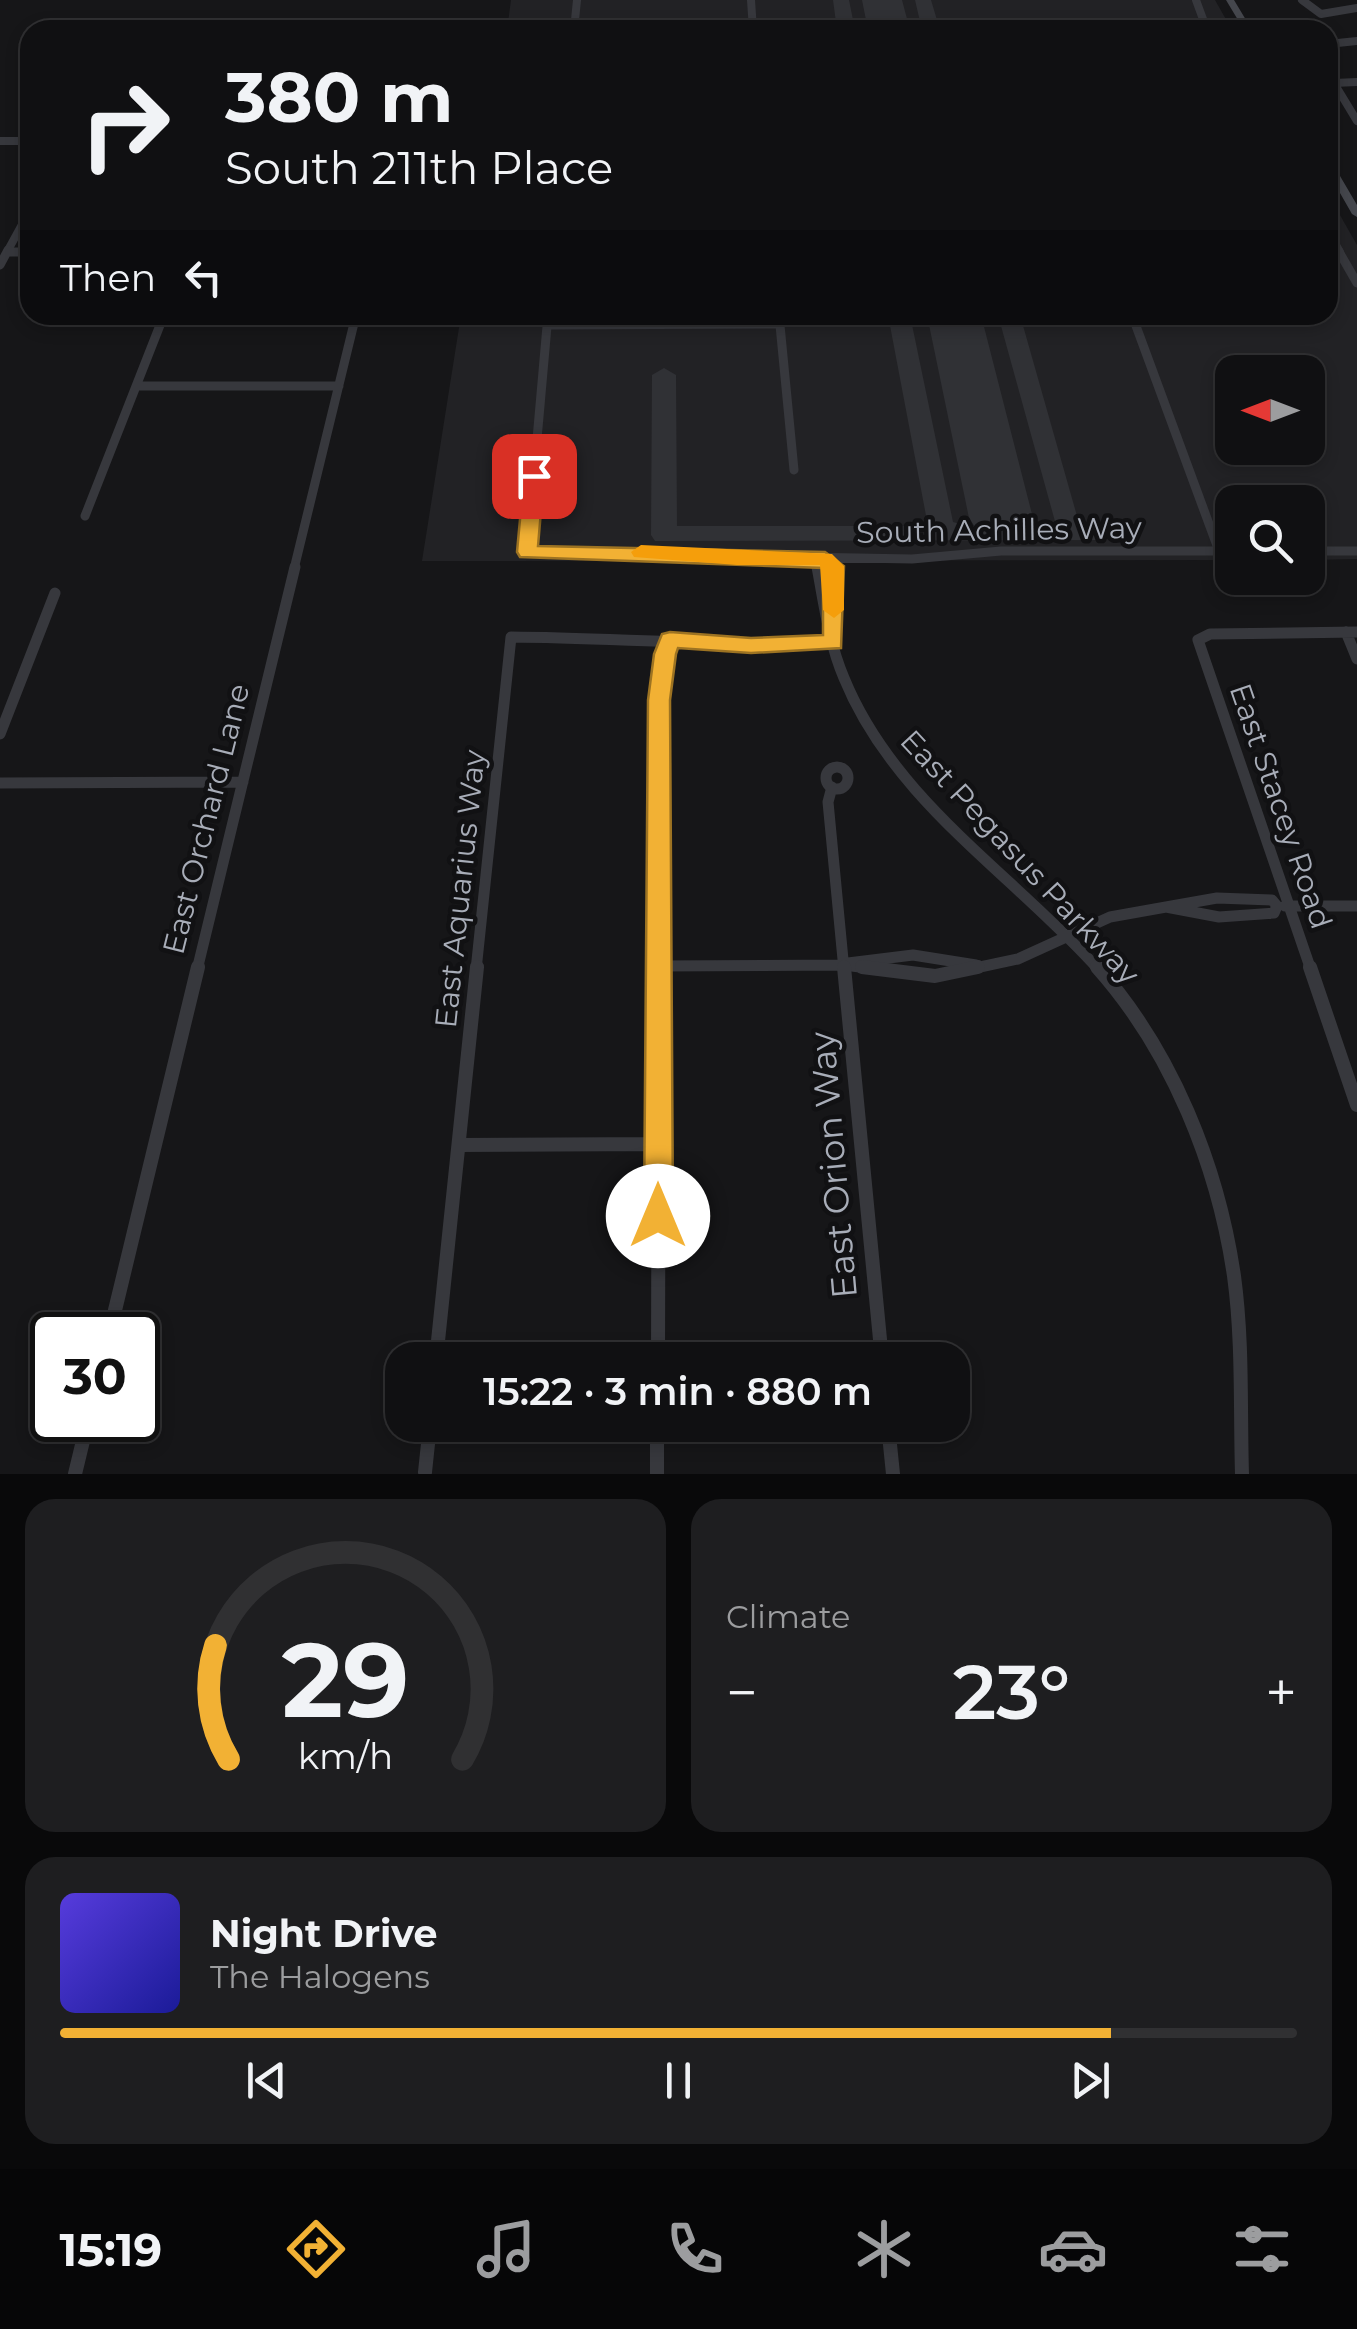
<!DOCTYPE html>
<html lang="en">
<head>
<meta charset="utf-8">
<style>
  :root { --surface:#101012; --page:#1e1e20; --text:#f1f3f6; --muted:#9c9d9f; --line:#303032; --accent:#f2b134 }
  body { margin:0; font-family:Montserrat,sans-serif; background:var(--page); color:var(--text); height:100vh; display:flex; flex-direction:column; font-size:38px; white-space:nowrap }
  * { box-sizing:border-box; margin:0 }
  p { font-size:32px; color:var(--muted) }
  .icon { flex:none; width:55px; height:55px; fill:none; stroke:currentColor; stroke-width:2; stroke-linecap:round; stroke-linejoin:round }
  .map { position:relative; height:1474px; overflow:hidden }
  .details { display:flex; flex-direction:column; gap:25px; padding:25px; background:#09090a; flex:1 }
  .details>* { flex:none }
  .hud { position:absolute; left:20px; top:20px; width:1318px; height:305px; border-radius:30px; box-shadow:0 5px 15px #0003,0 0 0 2px var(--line); background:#101012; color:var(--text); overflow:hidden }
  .needle { width:65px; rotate:270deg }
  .buttons { position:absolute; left:1215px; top:355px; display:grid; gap:20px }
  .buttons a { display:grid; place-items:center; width:110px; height:110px; border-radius:20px; background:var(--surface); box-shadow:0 5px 15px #0003,0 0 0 2px var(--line); font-size:50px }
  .speed { position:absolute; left:30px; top:1312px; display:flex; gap:20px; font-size:50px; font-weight:700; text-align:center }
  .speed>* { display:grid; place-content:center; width:130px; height:130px; border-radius:50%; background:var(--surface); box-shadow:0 5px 15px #0003,0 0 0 2px var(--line); line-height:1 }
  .speed .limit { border:5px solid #111; border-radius:15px; background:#fff; color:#111 }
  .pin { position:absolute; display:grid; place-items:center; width:85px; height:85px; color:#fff; margin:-42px; border-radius:20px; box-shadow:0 5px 15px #0006 }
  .me { position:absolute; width:110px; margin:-55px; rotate:0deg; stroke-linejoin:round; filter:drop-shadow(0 0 8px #0008) }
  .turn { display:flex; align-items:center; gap:35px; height:210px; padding:0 40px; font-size:45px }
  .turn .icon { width:130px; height:130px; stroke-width:2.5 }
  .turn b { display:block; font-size:70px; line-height:85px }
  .then { display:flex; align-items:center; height:95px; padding:0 40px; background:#0003; gap:20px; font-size:38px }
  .big { font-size:75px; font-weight:600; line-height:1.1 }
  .details .card { flex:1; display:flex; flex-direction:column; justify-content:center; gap:15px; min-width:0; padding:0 35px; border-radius:30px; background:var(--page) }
  .details .dial { align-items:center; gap:0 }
  .dial svg { height:260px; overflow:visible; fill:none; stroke:var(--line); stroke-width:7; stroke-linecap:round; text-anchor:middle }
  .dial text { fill:var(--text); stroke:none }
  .song { display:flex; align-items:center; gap:30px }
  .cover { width:120px; height:120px; border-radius:15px; background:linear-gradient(135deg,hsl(250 70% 55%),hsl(240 70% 35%)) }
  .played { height:10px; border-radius:5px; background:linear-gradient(90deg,var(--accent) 85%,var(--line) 85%) }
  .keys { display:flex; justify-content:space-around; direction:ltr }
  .heat { display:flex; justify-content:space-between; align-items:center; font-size:55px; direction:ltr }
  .details .tiles { flex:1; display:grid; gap:25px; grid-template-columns:1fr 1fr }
  .card:last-child { grid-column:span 2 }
  .trip { position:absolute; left:385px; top:1342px; width:585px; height:100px; border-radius:30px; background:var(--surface); box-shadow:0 5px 15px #0003,0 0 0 2px var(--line); font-weight:600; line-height:100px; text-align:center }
  .menu { display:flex; height:160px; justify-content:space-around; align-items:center; background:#060607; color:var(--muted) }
  .menu .icon { width:70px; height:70px }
  .menu .on { color:var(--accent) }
  .menu b { font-size:45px; color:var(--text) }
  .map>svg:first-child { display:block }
</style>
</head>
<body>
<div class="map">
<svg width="1357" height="1474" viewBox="0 0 1357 1474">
  <rect width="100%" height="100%" fill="#161618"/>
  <!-- built -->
  <path fill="#222225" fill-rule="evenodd" d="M511,0H1215L1232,30H507Z
    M1328,194L1357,245V559L1308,560V502H1232V560L422,561L461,315H1328ZM1232,372H1308V448H1232Z"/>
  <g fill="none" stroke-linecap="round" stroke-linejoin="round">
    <!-- taxiway -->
    <path fill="#303135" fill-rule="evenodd" d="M833,0H849L855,30H837Z
      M915,0H931L940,30H922Z
      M888,315H910L953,522L967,526L1056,525L998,315H1020L1077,516L1083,522L1105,528L1109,534L1105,540L655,541L651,535L652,375L664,368L676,375L677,526H928Z"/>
    <!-- runway -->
    <path fill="#303135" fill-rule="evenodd" d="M862,0H902L910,30H868Z
      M927,315H981L1033,518L1023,533L1001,539L979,533L969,518Z"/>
    <!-- street-far3 -->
    <path stroke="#37383d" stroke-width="8" d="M751,0L753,30
      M1196,0L1207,30
      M1302,0L1321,14L1357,8
      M574,30L577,0
      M1328,44L1357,41
      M1334,83L1357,121
      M1334,83L1357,82
      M0,141H30
      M1328,231L1340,252
      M7,252H30
      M7,252L30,210"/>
    <!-- street-far2 -->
    <path stroke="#37383d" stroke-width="9" d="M1338,250L1357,283
      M7,252H30
      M0,265L8,250
      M548,315L527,552L912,559L1001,551H1232
      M779,315L794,470
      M1132,315L1219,551
      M548,325L780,324
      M137,386H339
      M85,516L164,315
      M1308,551H1357
      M294,569L356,315
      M818,569L825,558L833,569"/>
    <!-- street-far1 -->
    <path stroke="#37383d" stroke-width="11" d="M817,567C824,604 829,643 844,678C894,801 1013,874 1099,970
      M831,622L836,602L833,567
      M1346,632L1357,659
      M0,734L55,593
      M826 778a11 11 0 1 1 22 0a11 11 0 1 1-22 0Z
      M0,783L243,782
      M832,787L828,802L844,970
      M1217,898L1272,900L1277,906L1274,913L1219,917L1166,907Z
      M1285,906H1357
      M848,963L913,955L976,965
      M660,966L844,965L883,970
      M197,970L295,567
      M476,970L511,637C619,638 726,647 833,642
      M659,970V700L670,640
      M966,970L1018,959L1110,917L1166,907
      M1311,970L1198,640L1210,634L1357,632"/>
    <!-- street -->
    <path stroke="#37383d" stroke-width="14" d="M844,967L882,1360
      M862,967L935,976L978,967
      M1097,967C1172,1051 1218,1166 1234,1276C1243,1342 1240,1408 1242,1474
      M1310,967L1357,1105
      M459,1145L659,1144
      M109,1335L198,967
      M436,1360L477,967
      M658,1360L659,967
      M657,1425V1474
      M888,1425L893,1474
      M425,1472L430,1425
      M75,1474L88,1420"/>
    <!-- secondary -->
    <path fill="#45474d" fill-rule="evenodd" d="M1226,0H1234L1252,30H1244Z
      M1328,161L1333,164L1357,205V217L1352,214L1328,172Z"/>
  </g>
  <!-- route -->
  <path fill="#f2b134" stroke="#9d7322" stroke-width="2.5" d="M534,470L544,476L538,546L825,552L844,566L841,648L751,653L678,648L676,654L670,700L673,1216L669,1226L658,1230L648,1226L644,1216L648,700L654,654L662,634L670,632L751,638L823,635V568L520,557L517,552L524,476Z"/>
  <!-- slow -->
  <path fill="#f59e0b" d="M641,545L832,554L844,566V610L834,618L823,610L820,565H737L634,557L631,552Z"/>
  <g text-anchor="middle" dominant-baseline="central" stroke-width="9" stroke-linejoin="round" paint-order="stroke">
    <!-- street labels -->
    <g font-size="30" fill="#a8adb8" stroke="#111113">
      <text transform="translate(999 530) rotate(-1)">South Achilles Way</text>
      <text transform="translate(1281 806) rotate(71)">East Stacey Road</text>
      <text transform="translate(206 819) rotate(-76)">East Orchard Lane</text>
      <text transform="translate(1020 857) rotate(47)">East Pegasus Parkway</text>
      <text transform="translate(460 889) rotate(-84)">East Aquarius Way</text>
    </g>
    <!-- near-street labels -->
    <g font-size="35" fill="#a8adb8" stroke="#111113">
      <text transform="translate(833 1165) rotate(-95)">East Orion Way</text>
    </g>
  </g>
</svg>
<div class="buttons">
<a><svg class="needle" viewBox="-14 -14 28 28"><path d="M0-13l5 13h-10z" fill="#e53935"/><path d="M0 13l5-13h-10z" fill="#9c9d9f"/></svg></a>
<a><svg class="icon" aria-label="search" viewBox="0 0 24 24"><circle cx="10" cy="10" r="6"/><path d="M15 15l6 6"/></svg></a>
</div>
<div class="speed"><div class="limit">30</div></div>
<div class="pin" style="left:534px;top:476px;background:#d93025"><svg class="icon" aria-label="arrive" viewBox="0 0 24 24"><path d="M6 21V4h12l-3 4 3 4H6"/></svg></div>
<svg class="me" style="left:658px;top:1216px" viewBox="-20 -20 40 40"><circle r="19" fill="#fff"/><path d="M0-13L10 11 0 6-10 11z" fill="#f2b134"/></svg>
<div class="trip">15:22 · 3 min · 880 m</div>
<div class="hud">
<div class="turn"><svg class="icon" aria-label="right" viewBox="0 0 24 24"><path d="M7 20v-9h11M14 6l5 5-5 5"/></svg><div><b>380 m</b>South 211th Place</div></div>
<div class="then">Then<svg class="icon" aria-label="left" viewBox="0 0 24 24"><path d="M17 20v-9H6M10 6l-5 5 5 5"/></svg></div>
</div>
</div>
<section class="details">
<div class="tiles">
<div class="card dial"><svg viewBox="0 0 100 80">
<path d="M14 69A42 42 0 1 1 86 69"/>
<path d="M14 69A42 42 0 0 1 10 34" stroke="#f2b134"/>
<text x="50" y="56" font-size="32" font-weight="700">29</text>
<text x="50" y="72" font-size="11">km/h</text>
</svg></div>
<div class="card"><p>Climate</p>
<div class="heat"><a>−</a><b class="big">23°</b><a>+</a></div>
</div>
<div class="card">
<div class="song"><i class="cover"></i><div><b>Night Drive</b><p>The Halogens</p></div></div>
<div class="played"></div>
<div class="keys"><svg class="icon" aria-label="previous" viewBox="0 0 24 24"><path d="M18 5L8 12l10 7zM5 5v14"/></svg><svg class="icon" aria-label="pause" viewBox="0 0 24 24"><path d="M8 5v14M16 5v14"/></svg><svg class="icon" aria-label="next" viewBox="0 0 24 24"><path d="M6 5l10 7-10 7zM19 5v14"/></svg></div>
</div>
</div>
</section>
<nav class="menu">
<b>15:19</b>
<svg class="icon on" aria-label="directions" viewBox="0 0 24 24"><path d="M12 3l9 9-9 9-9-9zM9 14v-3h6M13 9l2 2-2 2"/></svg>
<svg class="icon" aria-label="music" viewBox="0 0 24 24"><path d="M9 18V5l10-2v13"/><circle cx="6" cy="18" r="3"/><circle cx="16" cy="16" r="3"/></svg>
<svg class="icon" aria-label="phone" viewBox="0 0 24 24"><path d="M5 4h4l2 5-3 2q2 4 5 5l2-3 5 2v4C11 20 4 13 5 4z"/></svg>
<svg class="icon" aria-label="climate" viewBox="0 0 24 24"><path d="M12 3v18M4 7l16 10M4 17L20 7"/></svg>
<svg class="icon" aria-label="car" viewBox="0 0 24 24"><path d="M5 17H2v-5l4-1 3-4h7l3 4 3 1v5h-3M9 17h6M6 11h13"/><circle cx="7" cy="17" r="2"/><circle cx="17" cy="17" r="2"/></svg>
<svg class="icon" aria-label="filters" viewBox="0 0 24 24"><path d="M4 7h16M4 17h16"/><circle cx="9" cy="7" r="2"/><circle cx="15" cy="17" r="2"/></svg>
</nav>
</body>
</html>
